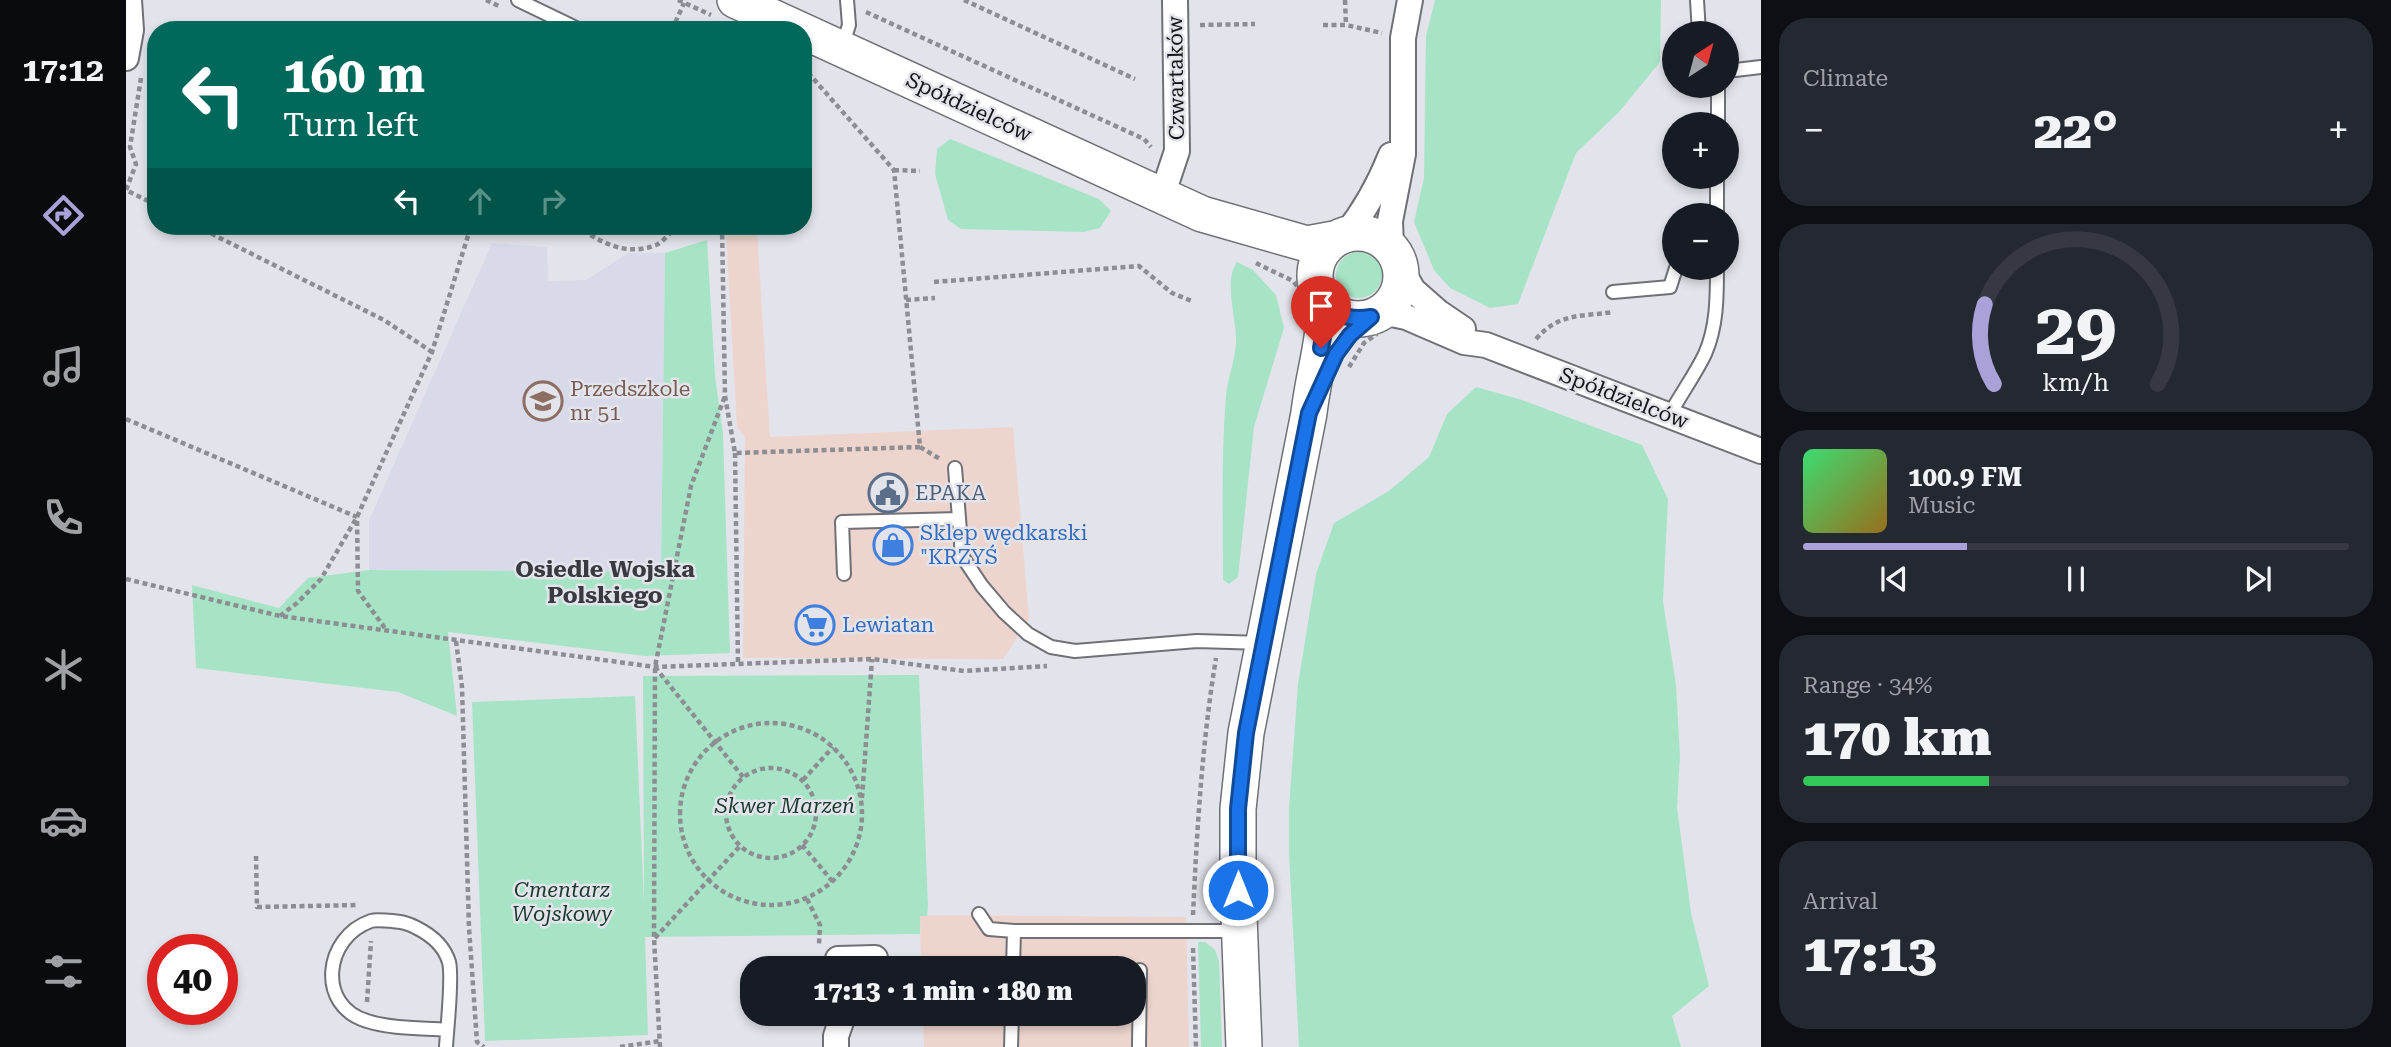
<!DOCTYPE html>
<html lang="en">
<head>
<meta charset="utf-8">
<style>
  :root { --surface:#171b24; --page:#242831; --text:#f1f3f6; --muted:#9ea1a6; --line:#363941; --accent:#aaa1d8 }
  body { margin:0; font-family:"Roboto Serif",serif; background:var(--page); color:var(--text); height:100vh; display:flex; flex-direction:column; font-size:26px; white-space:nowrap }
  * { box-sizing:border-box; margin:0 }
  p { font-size:23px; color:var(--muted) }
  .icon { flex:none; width:38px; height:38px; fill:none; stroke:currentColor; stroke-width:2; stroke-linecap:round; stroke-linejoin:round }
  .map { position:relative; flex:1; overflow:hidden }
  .details { display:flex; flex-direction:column; gap:18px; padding:18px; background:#0d0f14; width:630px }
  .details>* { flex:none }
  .banner { position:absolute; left:21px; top:21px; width:665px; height:214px; border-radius:28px; box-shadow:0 4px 10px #0003; background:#00695c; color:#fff; overflow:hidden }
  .needle { width:46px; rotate:36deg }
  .tools { position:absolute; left:1536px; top:21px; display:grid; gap:14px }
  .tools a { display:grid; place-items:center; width:77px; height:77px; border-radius:50%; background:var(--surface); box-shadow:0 4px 10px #0003; font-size:35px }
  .speed { position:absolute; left:21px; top:934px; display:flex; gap:14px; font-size:35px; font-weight:700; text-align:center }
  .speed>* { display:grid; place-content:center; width:91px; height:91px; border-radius:50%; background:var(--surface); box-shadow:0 4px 10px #0003; line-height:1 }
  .speed .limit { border:10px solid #d22; background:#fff; color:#111 }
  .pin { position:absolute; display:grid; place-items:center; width:60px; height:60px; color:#fff; margin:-72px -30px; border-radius:50% 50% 50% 0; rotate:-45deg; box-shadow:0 0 7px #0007 }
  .pin .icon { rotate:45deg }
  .me { position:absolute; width:77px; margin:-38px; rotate:0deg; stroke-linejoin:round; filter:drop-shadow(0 0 5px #0008) }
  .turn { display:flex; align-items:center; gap:24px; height:147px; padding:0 21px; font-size:32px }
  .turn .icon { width:91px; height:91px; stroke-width:2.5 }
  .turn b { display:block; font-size:49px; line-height:60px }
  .lanes { display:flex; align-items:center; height:66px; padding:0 21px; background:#0003; justify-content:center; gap:35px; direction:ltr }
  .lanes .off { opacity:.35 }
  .big { font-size:52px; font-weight:800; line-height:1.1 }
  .details .tile { flex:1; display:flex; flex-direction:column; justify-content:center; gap:10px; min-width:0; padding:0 24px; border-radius:28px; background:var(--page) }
  .details .dial { align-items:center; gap:0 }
  .dial svg { height:182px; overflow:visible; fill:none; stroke:var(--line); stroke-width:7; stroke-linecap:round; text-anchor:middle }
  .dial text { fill:var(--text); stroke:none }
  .song { display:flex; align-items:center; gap:21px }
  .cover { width:84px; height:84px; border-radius:10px; background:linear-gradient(135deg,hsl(140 70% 55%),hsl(40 70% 35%)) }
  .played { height:7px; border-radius:4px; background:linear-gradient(90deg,var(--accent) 30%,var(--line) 30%) }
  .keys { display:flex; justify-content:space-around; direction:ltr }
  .heat { display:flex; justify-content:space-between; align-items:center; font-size:38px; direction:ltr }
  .charge { height:10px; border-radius:5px; background:linear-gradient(90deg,#34c759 34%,var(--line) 0) }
  .trip { position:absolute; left:614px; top:956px; width:406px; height:70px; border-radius:28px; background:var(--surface); box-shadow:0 4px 10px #0003; font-weight:800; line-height:70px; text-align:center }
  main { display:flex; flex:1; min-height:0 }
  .dock { display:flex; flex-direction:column; width:126px; justify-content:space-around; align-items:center; background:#090b0e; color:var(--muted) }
  .dock .icon { width:49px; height:49px }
  .dock .active { color:var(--accent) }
  .dock b { font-size:32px; color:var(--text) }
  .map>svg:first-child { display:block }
</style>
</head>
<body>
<main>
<nav class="dock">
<b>17:12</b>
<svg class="icon active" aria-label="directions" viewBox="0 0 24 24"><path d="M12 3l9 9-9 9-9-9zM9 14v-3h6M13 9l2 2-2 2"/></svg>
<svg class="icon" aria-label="music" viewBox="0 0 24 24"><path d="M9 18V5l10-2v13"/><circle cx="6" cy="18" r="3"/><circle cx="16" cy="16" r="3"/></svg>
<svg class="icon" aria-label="phone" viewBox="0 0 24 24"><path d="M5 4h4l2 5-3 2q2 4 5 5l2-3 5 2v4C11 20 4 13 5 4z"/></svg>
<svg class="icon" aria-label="climate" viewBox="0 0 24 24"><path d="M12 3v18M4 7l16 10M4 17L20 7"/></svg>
<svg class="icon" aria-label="car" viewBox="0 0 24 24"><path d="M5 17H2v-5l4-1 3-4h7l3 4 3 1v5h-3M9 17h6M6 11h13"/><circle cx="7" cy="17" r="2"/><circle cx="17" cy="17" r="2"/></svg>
<svg class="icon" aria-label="filters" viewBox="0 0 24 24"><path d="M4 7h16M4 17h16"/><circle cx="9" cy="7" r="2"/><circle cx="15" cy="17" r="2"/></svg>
</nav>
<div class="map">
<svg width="1635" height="1047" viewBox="0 0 1635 1047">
  <rect width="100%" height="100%" fill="#e3e4eb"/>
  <!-- commercial -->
  <path fill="#edd4cd" d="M631,232L644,437L887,427L903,619L877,659L617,658L619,437L611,427L600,233Z
    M794,915L1060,917L1063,1047H798L797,1013H1008V968H795Z"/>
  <!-- built -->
  <path fill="#d8dae9" d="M366,243L421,247L422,281L460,280L502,253H539L535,573L243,570V520Z"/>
  <!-- green -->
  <path fill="#a7e4c6" d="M1309,0H1535L1534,62L1493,112L1450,153L1392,304L1364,308L1324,288L1308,270L1288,222L1298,178L1300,36Z
    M824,139L973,199L985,211L974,228L957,232L835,229L822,220L809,174L811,149Z
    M581,240L589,376L597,433L604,653L519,656L322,632L331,716L272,692L70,668L66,585L153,608L182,578L243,570L535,572L539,253Z
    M1210 275a23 23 0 1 1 46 0a23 23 0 1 1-46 0Z
    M1111,262L1127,270L1150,295L1158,328L1128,427L1112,577L1103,584L1097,580C1097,518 1095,457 1100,395C1102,378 1109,360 1110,342C1111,320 1097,281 1111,262Z
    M1350,387L1393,399L1516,445L1542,499L1537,601L1550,685L1554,756L1551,807L1565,913L1583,986L1546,1016L1555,1047H1173L1163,853V808L1172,684L1190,574L1208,523L1263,491L1303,457L1321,414Z
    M793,675L802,907L801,916H794V934L519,937L522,1035L359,1041L346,702L509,696L518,903L517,676Z
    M1072,942H1079L1089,950L1093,961L1096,1047H1075Z"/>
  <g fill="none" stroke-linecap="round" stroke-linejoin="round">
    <!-- lane casing -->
    <g stroke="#707177" stroke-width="16">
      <path id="lane" d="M392,0L454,30
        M1571,0L1573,33
        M716,47L723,25L721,0
        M1601,71L1635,67
        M1592,124V86
        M1591,215V177
        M1487,292L1544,287L1550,268
        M1543,416C1554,395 1569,375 1579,354C1591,327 1591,297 1591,268
        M829,468L836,556L856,586L878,612L902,634L925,647L949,651L1071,641L1137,643
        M718,574L716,522L833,519
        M853,914L863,929L888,931H1113
        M887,968L888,931
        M320,1047C321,1028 327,978 323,962C318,946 305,935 291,928C282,923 276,922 266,921C259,921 251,919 245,921C198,937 190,1006 241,1021C266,1029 295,1028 321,1030
        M885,1047L886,1013
        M1013,1047L1014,970"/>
    </g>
    <!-- street casing -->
    <g stroke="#707177" stroke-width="28">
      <path id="street" d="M0,58L5,30L3,0
        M1036,196L1051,151L1049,0
        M1220,234C1240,209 1253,185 1265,155
        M1265,247L1264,221L1277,154V38L1284,0
        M1275,269L1287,290L1312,312L1337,329
        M1256,312L1280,317L1338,342L1360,345L1635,451
        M712,959L749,958L750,968
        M710,1047V1036L718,1013"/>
    </g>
    <!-- secondary casing -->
    <g stroke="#707177" stroke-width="38">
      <path id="secondary" d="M609,0L1076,214L1181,244L1208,239
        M1189 276a43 43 0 1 1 86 0a43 43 0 1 1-86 0Z
        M1118,1047L1112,890V809L1120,733L1183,413C1187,376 1199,341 1199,304"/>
    </g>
    <!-- path -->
    <path stroke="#8d8e93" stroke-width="4.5" stroke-dasharray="5 3.5" stroke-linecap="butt" d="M360,0L375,7
      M552,0L585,15
      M838,0L1009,79
      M1219,0L1220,25
      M740,12L1018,139L1025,147
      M1074,25L1129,24
      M1197,25H1220L1256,33
      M546,30L558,3
      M15,78L4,147L10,164L0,190L30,205
      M768,170L794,171
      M70,226L258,320L306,352
      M450,226C475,242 499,257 530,245C537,242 545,232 550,226
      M574,226L596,231
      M596,226L599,396L609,453L794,447L768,170L677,67
      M1130,263L1167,281L1175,291
      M808,282L1013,266L1046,293L1068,302
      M780,300L809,298
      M1410,339C1434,312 1455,317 1487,312
      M1223,367L1238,343L1251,334
      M0,419L231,517L232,591L261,631
      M794,447L814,459
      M609,453L612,664
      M0,579L154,616L529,667L746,659L838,671L921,666
      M154,616L171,603L195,579L231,517L306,352L345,226
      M330,641L336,687L343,928L351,1042L358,1047
      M529,667L617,777
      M554 814a91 91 0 1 1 182 0a91 91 0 1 1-182 0Z
      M600 813a45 45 0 1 1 90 0a45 45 0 1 1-90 0Z
      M677,780L707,747
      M736,798L746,659
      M676,845L707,882
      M130,856L131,907L233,905
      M681,899L694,925L693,944
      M1067,915C1071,829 1076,743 1090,658
      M529,938L614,846
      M1067,948L1070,1047
      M241,1002L245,941
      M494,1047L534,1041
      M534,1047L528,938L529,667L565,486L599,396"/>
    <!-- lane -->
    <use href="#lane" stroke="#fff" stroke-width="12"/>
    <!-- street -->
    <use href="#street" stroke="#fff" stroke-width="24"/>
    <!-- secondary -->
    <use href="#secondary" stroke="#fff" stroke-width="35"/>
  </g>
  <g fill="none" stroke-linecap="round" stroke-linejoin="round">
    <!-- route casing -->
    <g stroke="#114b97" stroke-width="18">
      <path id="route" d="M1112,890V809L1120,733L1183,413L1210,354L1224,335L1245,317C1226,320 1214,317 1199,304V327L1195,348"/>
    </g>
    <!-- route -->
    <use href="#route" stroke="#1a73e8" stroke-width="12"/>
  </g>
  <!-- icons -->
  <defs>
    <g id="school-ring" transform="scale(2.0125)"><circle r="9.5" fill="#e3e4eb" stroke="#8d6e63" stroke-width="1.5"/><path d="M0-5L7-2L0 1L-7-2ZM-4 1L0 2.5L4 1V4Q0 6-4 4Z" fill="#8d6e63"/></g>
    <g id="civic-ring" transform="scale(2.0125)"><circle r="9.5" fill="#e3e4eb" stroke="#5c6f8a" stroke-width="1.5"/><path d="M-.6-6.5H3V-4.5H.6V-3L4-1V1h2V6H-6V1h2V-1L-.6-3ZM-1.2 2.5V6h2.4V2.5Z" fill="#5c6f8a"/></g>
    <g id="shop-ring" transform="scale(2.0125)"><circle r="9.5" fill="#e3e4eb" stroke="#3f7fe0" stroke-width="1.5"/><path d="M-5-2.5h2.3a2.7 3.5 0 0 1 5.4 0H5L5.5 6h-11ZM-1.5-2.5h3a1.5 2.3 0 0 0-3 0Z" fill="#3f7fe0"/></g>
    <g id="supermarket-ring" transform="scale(2.0125)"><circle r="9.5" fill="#e3e4eb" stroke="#3f7fe0" stroke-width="1.5"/><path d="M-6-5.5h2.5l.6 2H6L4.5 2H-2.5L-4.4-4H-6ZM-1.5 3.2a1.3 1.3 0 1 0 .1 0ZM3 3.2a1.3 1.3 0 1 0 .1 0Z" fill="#3f7fe0"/></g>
  </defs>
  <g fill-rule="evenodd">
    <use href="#school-ring" x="417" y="401"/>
    <use href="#civic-ring" x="762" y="493"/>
    <use href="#shop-ring" x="767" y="545"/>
    <use href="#supermarket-ring" x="689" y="625"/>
  </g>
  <g text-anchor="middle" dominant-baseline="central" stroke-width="5" stroke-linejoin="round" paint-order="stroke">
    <!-- street labels -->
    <g font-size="21" fill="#151517" stroke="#e3e4eb">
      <text transform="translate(1050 78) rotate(-91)">Czwartaków</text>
      <text transform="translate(843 107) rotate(25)">Spółdzielców</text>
      <text transform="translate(1498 398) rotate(21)">Spółdzielców</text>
    </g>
    <!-- education labels -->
    <g font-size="21" fill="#785e54" stroke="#e3e4eb" text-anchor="start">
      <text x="444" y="389">Przedszkole<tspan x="444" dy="24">nr 51</tspan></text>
    </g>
    <!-- service labels -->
    <g font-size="21" fill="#4e5e75" stroke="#e3e4eb" text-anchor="start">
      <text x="789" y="493">EPAKA</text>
    </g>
    <!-- shop labels -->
    <g font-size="21" fill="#366cbe" stroke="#e3e4eb" text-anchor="start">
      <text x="794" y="533">Sklep wędkarski<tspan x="794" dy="24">"KRZYŚ</tspan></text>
      <text x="716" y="625">Lewiatan</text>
    </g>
    <!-- park labels -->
    <g font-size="21" font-style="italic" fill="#1a3c2d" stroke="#e3e4eb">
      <text x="659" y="806">Skwer Marzeń</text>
      <text x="436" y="890">Cmentarz<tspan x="436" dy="24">Wojskowy</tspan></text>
    </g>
    <!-- neighbourhood labels -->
    <g font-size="23" font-weight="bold" fill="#393a40" stroke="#e3e4eb">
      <text x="479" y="569">Osiedle Wojska<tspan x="479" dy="26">Polskiego</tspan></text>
    </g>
  </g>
</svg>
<div class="tools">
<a><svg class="needle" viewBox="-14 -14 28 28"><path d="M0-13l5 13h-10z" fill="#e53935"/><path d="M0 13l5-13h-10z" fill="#9ea1a6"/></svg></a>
<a>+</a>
<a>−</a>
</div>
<div class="speed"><div class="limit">40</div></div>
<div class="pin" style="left:1195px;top:348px;background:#d93025"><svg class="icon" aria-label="arrive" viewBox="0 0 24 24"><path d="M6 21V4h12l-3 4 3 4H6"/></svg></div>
<svg class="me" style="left:1112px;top:890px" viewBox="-20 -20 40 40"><circle r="17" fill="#1a73e8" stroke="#fff" stroke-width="3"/><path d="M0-11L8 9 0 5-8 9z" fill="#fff"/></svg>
<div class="trip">17:13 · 1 min · 180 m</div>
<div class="banner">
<div class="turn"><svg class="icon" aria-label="left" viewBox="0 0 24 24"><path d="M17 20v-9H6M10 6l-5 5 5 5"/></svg><div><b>160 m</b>Turn left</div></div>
<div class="lanes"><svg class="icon" aria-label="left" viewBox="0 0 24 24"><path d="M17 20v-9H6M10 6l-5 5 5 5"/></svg><svg class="icon off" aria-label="ahead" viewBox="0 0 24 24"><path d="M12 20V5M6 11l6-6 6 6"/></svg><svg class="icon off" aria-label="right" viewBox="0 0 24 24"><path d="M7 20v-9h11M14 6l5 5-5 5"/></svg></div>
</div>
</div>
<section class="details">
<div class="tile"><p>Climate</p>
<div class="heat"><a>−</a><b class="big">22°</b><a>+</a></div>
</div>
<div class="tile dial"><svg viewBox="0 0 100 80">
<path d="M14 69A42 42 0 1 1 86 69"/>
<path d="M14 69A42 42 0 0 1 10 34" stroke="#aaa1d8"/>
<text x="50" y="56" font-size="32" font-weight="700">29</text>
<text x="50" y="72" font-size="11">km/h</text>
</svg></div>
<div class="tile">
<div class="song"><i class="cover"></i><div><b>100.9 FM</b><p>Music</p></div></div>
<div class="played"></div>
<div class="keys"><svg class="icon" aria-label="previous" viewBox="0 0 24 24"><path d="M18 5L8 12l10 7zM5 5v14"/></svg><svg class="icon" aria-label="pause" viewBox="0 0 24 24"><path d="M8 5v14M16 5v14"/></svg><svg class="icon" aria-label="next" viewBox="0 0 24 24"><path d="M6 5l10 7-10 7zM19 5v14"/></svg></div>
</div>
<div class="tile"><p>Range · 34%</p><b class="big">170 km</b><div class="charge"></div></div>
<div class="tile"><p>Arrival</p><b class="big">17:13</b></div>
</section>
</main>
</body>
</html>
